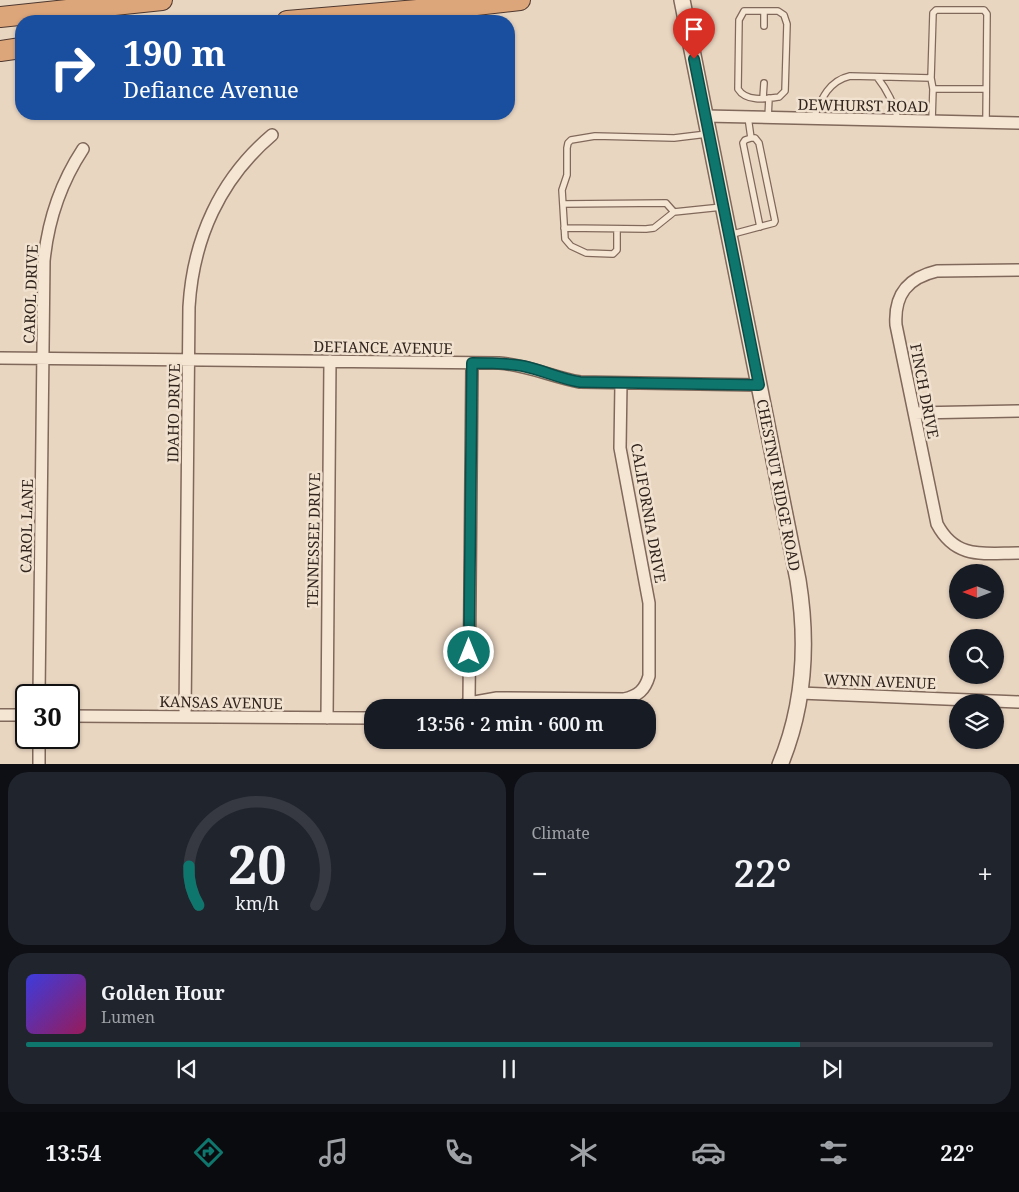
<!DOCTYPE html>
<html lang="en">
<head>
<meta charset="utf-8">
<style>
  :root { --surface:#171b24; --page:#20242c; --text:#f1f3f6; --muted:#9ea1a6; --line:#363941; --accent:#0f766e }
  body { margin:0; font-family:"Noto Serif",serif; background:var(--page); color:var(--text); height:100vh; display:flex; flex-direction:column; font-size:19px; white-space:nowrap }
  * { box-sizing:border-box; margin:0 }
  p { font-size:16px; color:var(--muted) }
  .icon { flex:none; width:28px; height:28px; fill:none; stroke:currentColor; stroke-width:2; stroke-linecap:round; stroke-linejoin:round }
  .map { position:relative; height:764px; overflow:hidden }
  .side { display:flex; flex-direction:column; gap:8px; padding:8px; background:#0d0f14; flex:1 }
  .side>* { flex:none }
  .guide { position:absolute; left:15px; top:15px; width:500px; height:105px; border-radius:20px; box-shadow:0 1px 4px #0004; background:#1a4fa0; color:#fff; overflow:hidden }
  .needle { width:32px; rotate:270deg }
  .fabs { position:absolute; left:949px; top:564px; display:grid; gap:10px }
  .fabs a { display:grid; place-items:center; width:55px; height:55px; border-radius:50%; background:var(--surface); box-shadow:0 1px 4px #0004; font-size:25px }
  .speed { position:absolute; left:15px; top:684px; display:flex; gap:10px; font-size:25px; font-weight:700; text-align:center }
  .speed>* { display:grid; place-content:center; width:65px; height:65px; border-radius:50%; background:var(--surface); box-shadow:0 1px 4px #0004; line-height:1 }
  .speed .limit { border:2px solid #111; border-radius:8px; background:#fff; color:#111 }
  .pin { position:absolute; display:grid; place-items:center; width:42px; height:42px; color:#fff; margin:-51px -21px; border-radius:50% 50% 50% 0; rotate:-45deg; box-shadow:0 0 5px #0007 }
  .pin .icon { rotate:45deg }
  .me { position:absolute; width:55px; margin:-28px; rotate:0deg; stroke-linejoin:round; filter:drop-shadow(0 0 4px #0008) }
  .turn { display:flex; align-items:center; gap:18px; height:105px; padding:0 25px; font-size:22px }
  .turn .icon { width:65px; height:65px; stroke-width:2.5 }
  .turn b { display:block; font-size:35px; line-height:42px }
  .big { font-size:38px; font-weight:600; line-height:1.1 }
  .side .widget { flex:1; display:flex; flex-direction:column; justify-content:center; gap:8px; min-width:0; padding:0 18px; border-radius:20px; background:var(--page) }
  .side .dial { align-items:center; gap:0 }
  .dial svg { height:130px; overflow:visible; fill:none; stroke:var(--line); stroke-width:7; stroke-linecap:round; text-anchor:middle }
  .dial text { fill:var(--text); stroke:none }
  .song { display:flex; align-items:center; gap:15px }
  .cover { width:60px; height:60px; border-radius:8px; background:linear-gradient(135deg,hsl(240 70% 55%),hsl(330 70% 35%)) }
  .played { height:5px; border-radius:2px; background:linear-gradient(90deg,var(--accent) 80%,var(--line) 80%) }
  .keys { display:flex; justify-content:space-around; direction:ltr }
  .heat { display:flex; justify-content:space-between; align-items:center; font-size:28px; direction:ltr }
  .side .tiles { flex:1; display:grid; gap:8px; grid-template-columns:1fr 1fr }
  .widget:last-child { grid-column:span 2 }
  .trip { position:absolute; left:364px; top:699px; width:292px; height:50px; border-radius:20px; background:var(--surface); box-shadow:0 1px 4px #0004; font-weight:600; line-height:50px; text-align:center }
  .tabs { display:flex; height:80px; justify-content:space-around; align-items:center; background:#090b0e; color:var(--muted) }
  .tabs .icon { width:35px; height:35px }
  .tabs .current { color:var(--accent) }
  .tabs b { font-size:22px; color:var(--text) }
  .map>svg:first-child { display:block }
</style>
</head>
<body>
<div class="map">
<svg width="1019" height="765" viewBox="0 0 1019 765">
  <rect width="100%" height="100%" fill="#e9d6c1"/>
  <g fill="none" stroke-linecap="round" stroke-linejoin="round">
    <!-- service casing -->
    <g stroke="#80685a" stroke-width="8">
      <path id="service" d="M744,11H778L784,15L787,24L785,91L779,97C765,99 746,102 738,89L739,20Z
        M764,26V11
        M877,77C888,91 894,103 898,120
        M763,98L764,83
        M748,117L751,138
        M768,118L769,98
        M813,119C821,100 828,81 850,76L931,78
        M932,121L933,89
        M986,122L987,14L984,10H936L933,13L931,78L933,89H986
        M751,138L745,140L743,143L760,227
        M563,204L666,203L674,212
        M564,228L646,229L654,228L674,212L722,207
        M617,229V250L613,254L586,253L571,246L565,239L562,190L567,175V148L568,143L571,140L595,136L674,138L707,134
        M729,235L774,223L775,221L759,143L755,138H751"/>
    </g>
    <!-- minor casing -->
    <g stroke="#80685a" stroke-width="14">
      <path id="minor" d="M705,116L1019,123
        M1019,270L937,271C907,278 894,295 896,325L937,524C956,560 984,553 1019,553
        M0,358L499,363C528,365 552,377 580,382L759,385
        M914,413L1019,411
        M800,693L1019,702
        M39,695L44,261C48,220 60,184 83,149
        M469,703L472,363
        M457,708L469,703L497,698L624,699C638,696 645,690 649,676V603L620,448L621,383
        M0,715H26
        M69,716L372,718
        M185,717L189,307C193,239 220,179 272,135
        M327,718L330,361
        M39,765V738"/>
    </g>
    <!-- tertiary casing -->
    <g stroke="#80685a" stroke-width="18">
      <path id="tertiary" d="M682,0L798,580C808,642 805,705 780,765"/>
    </g>
    <!-- trunk casing -->
    <g stroke="#4e382f" stroke-width="22">
      <path id="trunk" d="M0,17L162,0
        M287,21L476,5L520,0
        M0,51L21,48"/>
    </g>
    <!-- service -->
    <use href="#service" stroke="#f5e5d3" stroke-width="5.5"/>
    <!-- minor -->
    <use href="#minor" stroke="#f5e5d3" stroke-width="11"/>
    <!-- tertiary -->
    <use href="#tertiary" stroke="#f5e5d3" stroke-width="15"/>
    <!-- trunk -->
    <use href="#trunk" stroke="#dda67a" stroke-width="20"/>
  </g>
  <g fill="none" stroke-linecap="round" stroke-linejoin="round">
    <!-- route casing -->
    <g stroke="#0a4d48" stroke-width="12">
      <path id="route" d="M469,652L472,363C489,363 506,363 523,366C543,370 560,379 580,382L759,385L694,59"/>
    </g>
    <!-- route -->
    <use href="#route" stroke="#0f766e" stroke-width="9"/>
  </g>
  <g text-anchor="middle" dominant-baseline="central" stroke-width="5" stroke-linejoin="round" paint-order="stroke">
    <!-- street labels -->
    <g font-size="15" fill="#31241d" stroke="#f1e2d0">
      <text transform="translate(863 105) rotate(1)">DEWHURST ROAD</text>
      <text transform="translate(30 294) rotate(-88)">CAROL DRIVE</text>
      <text transform="translate(383 347) rotate(1)">DEFIANCE AVENUE</text>
      <text transform="translate(925 391) rotate(79)">FINCH DRIVE</text>
      <text transform="translate(173 413) rotate(-89)">IDAHO DRIVE</text>
      <text transform="translate(779 485) rotate(79)">CHESTNUT RIDGE ROAD</text>
      <text transform="translate(649 513) rotate(80)">CALIFORNIA DRIVE</text>
      <text transform="translate(26 526) rotate(-89)">CAROL LANE</text>
      <text transform="translate(313 540) rotate(-89)">TENNESSEE DRIVE</text>
      <text transform="translate(880 681) rotate(2)">WYNN AVENUE</text>
      <text transform="translate(221 702) rotate(1)">KANSAS AVENUE</text>
    </g>
  </g>
</svg>
<div class="fabs">
<a><svg class="needle" viewBox="-14 -14 28 28"><path d="M0-13l5 13h-10z" fill="#e53935"/><path d="M0 13l5-13h-10z" fill="#9ea1a6"/></svg></a>
<a><svg class="icon" aria-label="search" viewBox="0 0 24 24"><circle cx="10" cy="10" r="6"/><path d="M15 15l6 6"/></svg></a>
<a><svg class="icon" aria-label="layers" viewBox="0 0 24 24"><path d="M12 4l9 5-9 5-9-5zM3 14l9 5 9-5"/></svg></a>
</div>
<div class="speed"><div class="limit">30</div></div>
<div class="pin" style="left:694px;top:59px;background:#d93025"><svg class="icon" aria-label="arrive" viewBox="0 0 24 24"><path d="M6 21V4h12l-3 4 3 4H6"/></svg></div>
<svg class="me" style="left:469px;top:652px" viewBox="-20 -20 40 40"><circle r="17" fill="#0f766e" stroke="#fff" stroke-width="3"/><path d="M0-11L8 9 0 5-8 9z" fill="#fff"/></svg>
<div class="trip">13:56 · 2 min · 600 m</div>
<div class="guide">
<div class="turn"><svg class="icon" aria-label="right" viewBox="0 0 24 24"><path d="M7 20v-9h11M14 6l5 5-5 5"/></svg><div><b>190 m</b>Defiance Avenue</div></div>
</div>
</div>
<section class="side">
<div class="tiles">
<div class="widget dial"><svg viewBox="0 0 100 80">
<path d="M14 69A42 42 0 1 1 86 69"/>
<path d="M14 69A42 42 0 0 1 8 45" stroke="#0f766e"/>
<text x="50" y="56" font-size="32" font-weight="700">20</text>
<text x="50" y="72" font-size="11">km/h</text>
</svg></div>
<div class="widget"><p>Climate</p>
<div class="heat"><a>−</a><b class="big">22°</b><a>+</a></div>
</div>
<div class="widget">
<div class="song"><i class="cover"></i><div><b>Golden Hour</b><p>Lumen</p></div></div>
<div class="played"></div>
<div class="keys"><svg class="icon" aria-label="previous" viewBox="0 0 24 24"><path d="M18 5L8 12l10 7zM5 5v14"/></svg><svg class="icon" aria-label="pause" viewBox="0 0 24 24"><path d="M8 5v14M16 5v14"/></svg><svg class="icon" aria-label="next" viewBox="0 0 24 24"><path d="M6 5l10 7-10 7zM19 5v14"/></svg></div>
</div>
</div>
</section>
<nav class="tabs">
<b>13:54</b>
<svg class="icon current" aria-label="directions" viewBox="0 0 24 24"><path d="M12 3l9 9-9 9-9-9zM9 14v-3h6M13 9l2 2-2 2"/></svg>
<svg class="icon" aria-label="music" viewBox="0 0 24 24"><path d="M9 18V5l10-2v13"/><circle cx="6" cy="18" r="3"/><circle cx="16" cy="16" r="3"/></svg>
<svg class="icon" aria-label="phone" viewBox="0 0 24 24"><path d="M5 4h4l2 5-3 2q2 4 5 5l2-3 5 2v4C11 20 4 13 5 4z"/></svg>
<svg class="icon" aria-label="climate" viewBox="0 0 24 24"><path d="M12 3v18M4 7l16 10M4 17L20 7"/></svg>
<svg class="icon" aria-label="car" viewBox="0 0 24 24"><path d="M5 17H2v-5l4-1 3-4h7l3 4 3 1v5h-3M9 17h6M6 11h13"/><circle cx="7" cy="17" r="2"/><circle cx="17" cy="17" r="2"/></svg>
<svg class="icon" aria-label="filters" viewBox="0 0 24 24"><path d="M4 7h16M4 17h16"/><circle cx="9" cy="7" r="2"/><circle cx="15" cy="17" r="2"/></svg>
<b>22°</b>
</nav>
</body>
</html>
